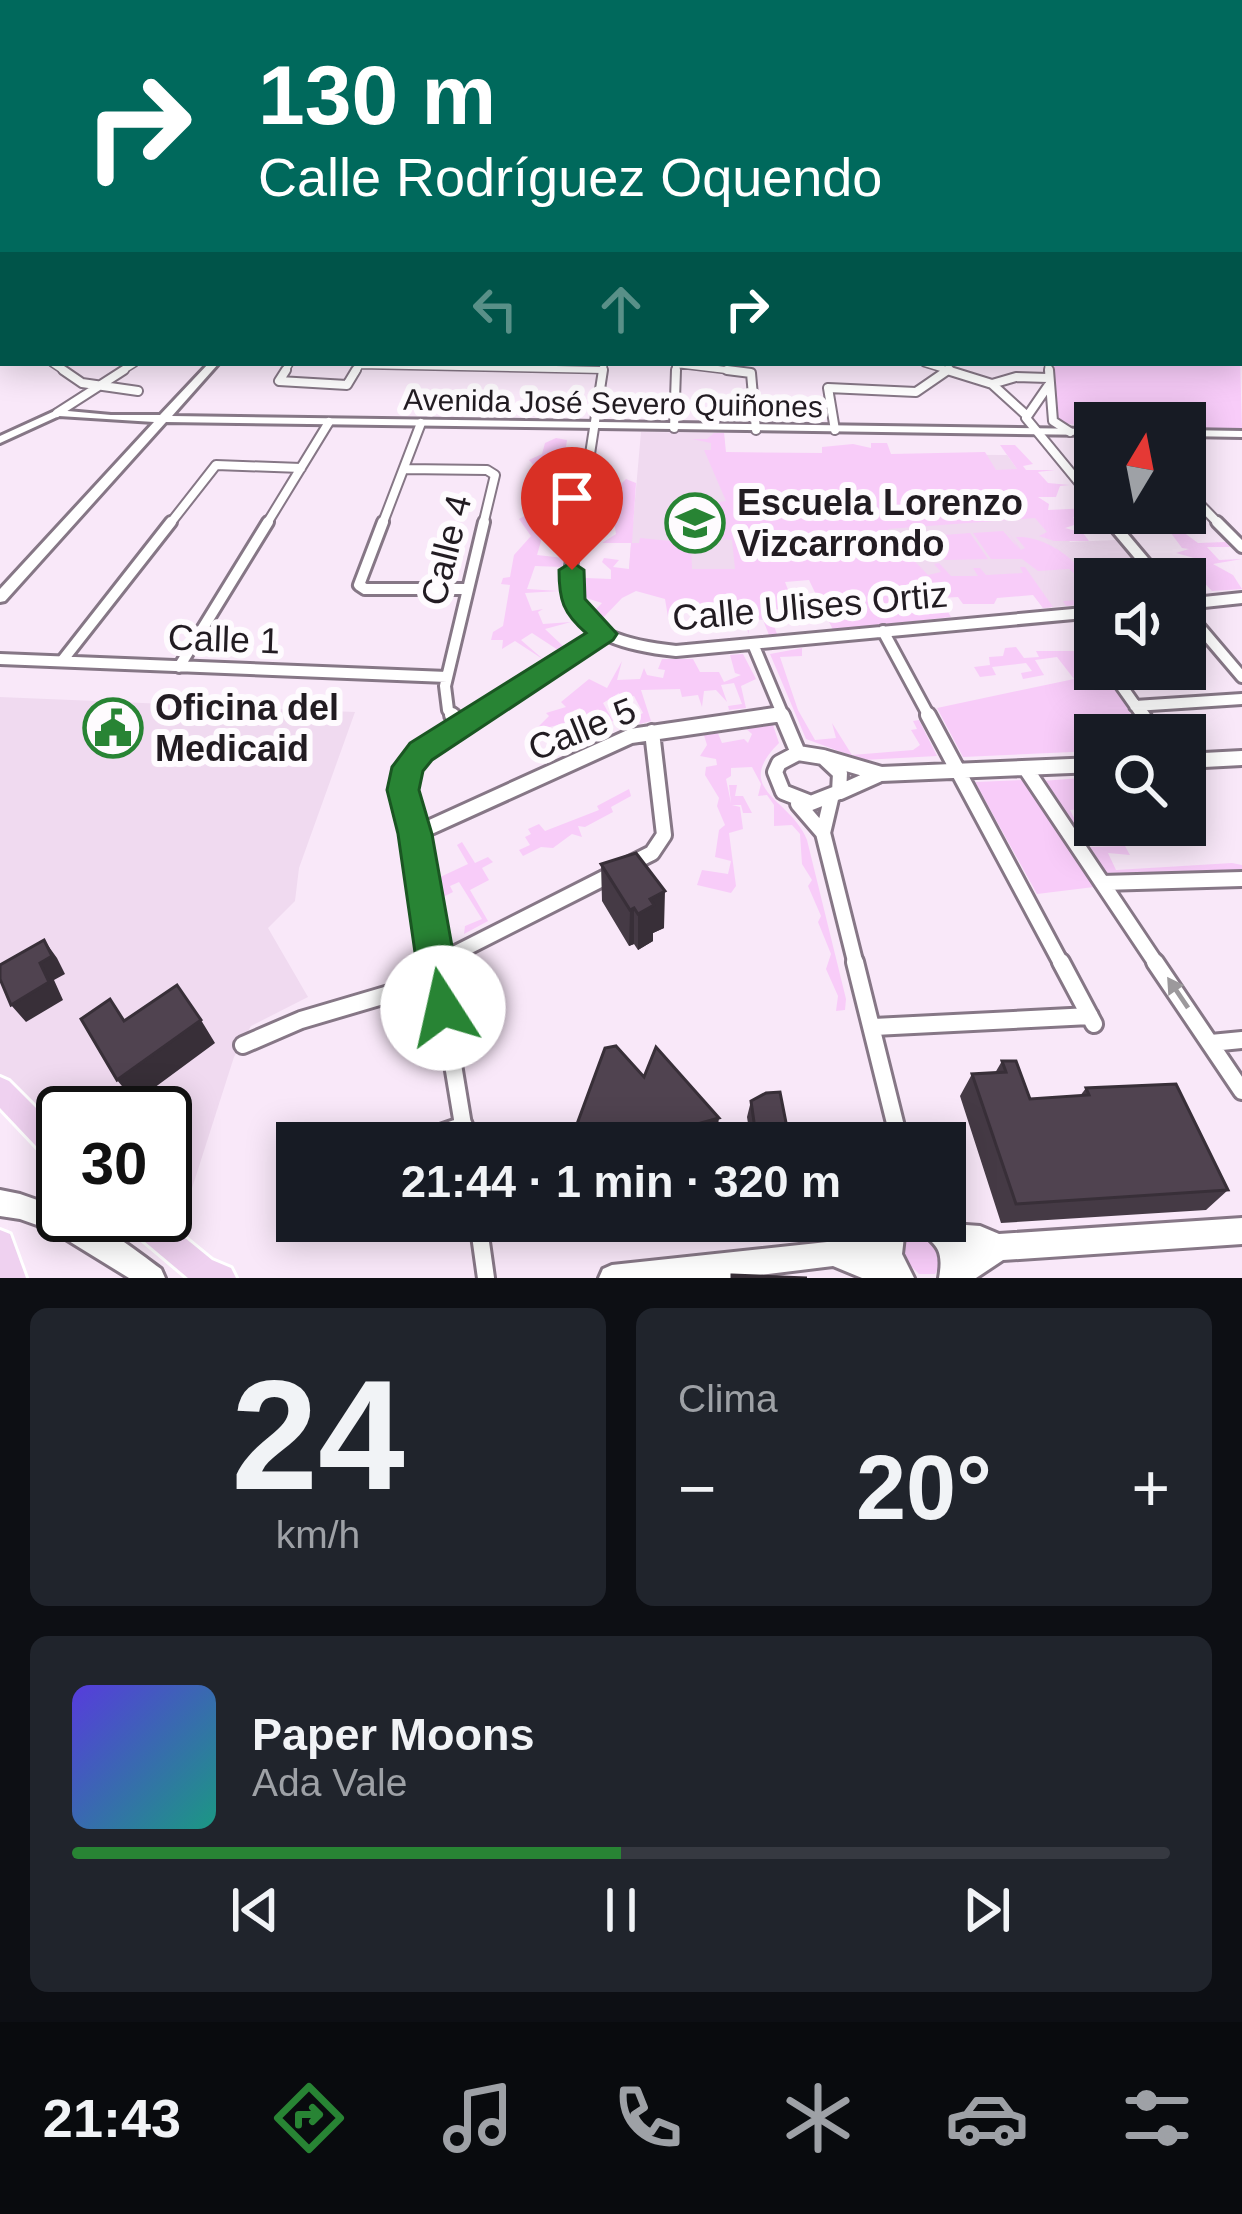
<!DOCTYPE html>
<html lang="es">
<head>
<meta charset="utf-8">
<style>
  :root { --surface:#171b24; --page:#20242c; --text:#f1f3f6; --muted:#9ea1a6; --line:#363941; --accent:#288434 }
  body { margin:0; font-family:Arial,sans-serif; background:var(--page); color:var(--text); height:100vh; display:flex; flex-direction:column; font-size:45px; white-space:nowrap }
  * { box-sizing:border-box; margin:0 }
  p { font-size:39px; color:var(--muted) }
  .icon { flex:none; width:66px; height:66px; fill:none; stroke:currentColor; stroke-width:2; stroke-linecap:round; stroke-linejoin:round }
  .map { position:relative; height:1278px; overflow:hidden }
  .side { display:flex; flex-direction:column; gap:30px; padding:30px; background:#0d0f14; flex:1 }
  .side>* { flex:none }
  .banner { position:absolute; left:0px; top:0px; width:1242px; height:366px; box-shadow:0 6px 30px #0003; background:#00695c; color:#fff; overflow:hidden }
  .needle { width:78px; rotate:10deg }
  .controls { position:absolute; left:1074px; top:402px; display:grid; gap:24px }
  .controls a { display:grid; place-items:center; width:132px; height:132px; border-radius:0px; background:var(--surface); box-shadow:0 6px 30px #0003; font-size:60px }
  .speed { position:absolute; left:36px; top:1086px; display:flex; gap:24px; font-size:60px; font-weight:700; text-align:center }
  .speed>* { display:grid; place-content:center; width:156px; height:156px; border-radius:50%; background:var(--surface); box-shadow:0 6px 30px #0003; line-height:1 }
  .speed .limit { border:6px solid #111; border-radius:18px; background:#fff; color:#111 }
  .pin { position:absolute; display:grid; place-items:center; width:102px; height:102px; color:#fff; margin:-123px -51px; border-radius:50% 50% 50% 0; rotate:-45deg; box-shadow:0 0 12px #0007 }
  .pin .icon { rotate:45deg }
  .me { position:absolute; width:132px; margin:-66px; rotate:350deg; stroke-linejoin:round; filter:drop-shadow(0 0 9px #0008) }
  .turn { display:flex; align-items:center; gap:42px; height:252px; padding:0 60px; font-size:54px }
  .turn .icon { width:156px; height:156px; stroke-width:2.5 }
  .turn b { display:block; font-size:84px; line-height:102px }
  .lanes { display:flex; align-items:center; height:114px; padding:0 60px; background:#0003; justify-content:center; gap:60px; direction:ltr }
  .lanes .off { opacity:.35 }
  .big { font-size:90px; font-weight:700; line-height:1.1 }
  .side .card { flex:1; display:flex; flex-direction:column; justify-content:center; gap:18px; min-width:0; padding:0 42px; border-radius:18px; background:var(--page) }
  .side .dial { align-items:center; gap:0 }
  .dial b { font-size:156px; line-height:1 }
  .song { display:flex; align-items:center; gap:36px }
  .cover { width:144px; height:144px; border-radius:18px; background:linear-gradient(135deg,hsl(250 70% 55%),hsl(170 70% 35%)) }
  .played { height:12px; border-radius:6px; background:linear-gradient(90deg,var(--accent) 50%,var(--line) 50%) }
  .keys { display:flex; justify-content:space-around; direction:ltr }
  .heat { display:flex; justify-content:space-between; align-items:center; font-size:66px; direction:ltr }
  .side .tiles { flex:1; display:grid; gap:30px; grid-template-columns:1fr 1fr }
  .card:last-child { grid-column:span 2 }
  .trip { position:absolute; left:276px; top:1122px; width:690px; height:120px; border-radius:0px; background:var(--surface); box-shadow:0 6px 30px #0003; font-weight:700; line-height:120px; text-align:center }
  .menu { display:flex; height:192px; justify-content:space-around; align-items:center; background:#090b0e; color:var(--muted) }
  .menu .icon { width:84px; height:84px }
  .menu .on { color:var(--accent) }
  .menu b { font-size:54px; color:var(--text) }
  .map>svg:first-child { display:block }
</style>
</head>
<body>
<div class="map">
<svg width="1242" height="1278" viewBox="0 0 1242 1278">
  <rect width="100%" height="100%" fill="#f9e8f9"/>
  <!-- built -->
  <path fill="#f0daf0" d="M641,432L724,433L725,453L792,600L697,608L628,580Z
    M826,454L1007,455L1070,542L1117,540L1149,579H1095V603L1043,608L1024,581L906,590Z
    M0,697L355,712L299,868L295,901L268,928L308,997L251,1026L234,1057L177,1235L155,1215H165V1113H63V1135L0,1077Z"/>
  <!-- green -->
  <path fill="#f8ccf9" d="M1239,322L1242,431L1185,430V423H1095V428L1057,422L1054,363H1239Z
    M714,433H724L726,452L822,453V447L853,444L871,448V443H887L891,454L985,452L996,470L1017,469L1000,445H1015L1033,464L1023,466L1026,470H1055L1038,472L1048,483L1070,485L1060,486L1056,497H1038L1049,504L1048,510L1090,508L1102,522L1094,516L1073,517L1077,524L1065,528L1083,533L1089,541H1054L1039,536L1047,532L1035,518L888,529L893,537L909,542L899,545L928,575L941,572L934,564L939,563L951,576H978L973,568H980L986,575L1023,573L1020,567H1025L1053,607L1043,608L1033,595L997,598L994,604H963L958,597L940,598L951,617L833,630L809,580L785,582L792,600L781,601L783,609L768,610L777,634L769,635L763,620L747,618L749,634L736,605L697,608L687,604L676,621L668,617L665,599L636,591L622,598L601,620L595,610L602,603L586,598L585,578L611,579V570L602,562L604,558L619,560L613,567L629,569L631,543H602L616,534L614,521L618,518L605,514L611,513L612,506L594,505L595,495L622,496L623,489L618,488L619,479L621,484L626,479L636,483L632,543H639L640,538L691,543L692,569H735L732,540L705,538L704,492L708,504L726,501L704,450H711V443L692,439H707Z
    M556,438L567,440L565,453L582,454L557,455L560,464L580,465L577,478L555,477L547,488L575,492L573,504H546L538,521L568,522L567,527H536L543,534L537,555L564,558L562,567L535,566L527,589L559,591L525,593L532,611L543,609L538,612L543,624L571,622L545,629L564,647L558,650L532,633L521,640L544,660L515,641L502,649L503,640H491L493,632L503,626L510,585L501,584L503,578L510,577L514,555L531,536L519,519L530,513L526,510L535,492V467L529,460L542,454L545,443Z
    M1138,513L1176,515L1183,521L1175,526L1198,543L1226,542L1230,547H1207L1219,560L1242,559L1213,564L1233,575L1242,589L1212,591L1192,570L1205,569L1194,558L1176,553L1189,549L1182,548L1162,521H1136L1143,519Z
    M1006,530L1021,550L1025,548L1016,537C1049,535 1093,568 1095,603L1066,606L1063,601L1092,599L1082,586L1086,584L1069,569L1038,571L1022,559H991L973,533L1003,531L1020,550Z
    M970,533L988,559L945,560L917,537Z
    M1092,644L1095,669L1102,670L1145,735H1095V751L963,757L937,708L1074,679L1057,657L1035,660L1044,675L1023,679L1021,673L1032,671L1026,663L992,667L996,675L980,677L974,667L990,665L989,657L1003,656L1005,648L1016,647L1024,658L1039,657L1036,651H1085L1081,645Z
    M802,648V656L780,657L798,710L815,740L836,738L832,723L852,755L913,750L920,745L911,730L917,729L913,721L919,720L937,756L863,760L806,739L770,654Z
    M743,654L756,679L741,686L746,708L729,710L728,706L742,704L734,683L721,685L727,702L716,690L704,691L702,707L698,695L682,697L680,689L641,690L651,721L640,724L637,716L643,713L634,696L622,698L619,693L603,703L613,721L607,723L598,711L587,716L580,708L566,714L570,722L534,731L549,716L546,713L566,707L561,702L589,679L607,688L622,661L617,680L640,679L644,668L647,675L663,678L665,670L658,669L662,659H693L700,672H719L724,682L741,675L735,673L730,655Z
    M773,725L779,743C731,791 791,798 807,840L846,999L845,1010L836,1011L838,996L826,969L831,954L818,922L821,916L808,886L812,880L802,864L800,834L792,825L774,826V805L767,795L758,796L761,784L752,767L731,768V776L726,779L731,803L729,785H737L735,796H743L752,813H743L741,805H732L740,807L743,829L729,833L736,886L731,893L697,885L702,870L728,874L731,861L715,857L719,830L725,825L717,806L719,798L705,775L706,767L717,765L716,759L700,756L707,745L703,732L717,731L722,743L744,739L748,743L752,734L744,727Z
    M1095,777V787L1089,788L1095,808L1070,810L1089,847L1125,846L1130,855L1108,853L1116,870L1232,863L1242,865V871L1107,875L1042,781Z
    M1025,780L1094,887L1037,894L975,782Z
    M629,789L631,796L611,807L613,812L585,827L578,826L582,837L572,834L553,848L541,847L523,856L519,850L530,845L525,837L531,834L528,829L539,824L545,831L599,810L597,806Z
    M462,842L475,863L488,857L493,862L482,868L489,880L470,890L488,921L464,934L465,926L482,919L459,882L450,886L453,892L439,899L438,890L443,887L437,888L436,879L468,864L457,845Z
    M915,1227L930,1232L943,1261L935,1274H919L902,1257V1236Z"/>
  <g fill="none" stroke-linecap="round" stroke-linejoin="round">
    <!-- street-far4 casing -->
    <g stroke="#867786" stroke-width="9">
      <path id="street-far4" d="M52,363L67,373
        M924,363L957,373
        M1048,363L1049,373
        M359,365L603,370
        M119,373L135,363
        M284,373L290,363
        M355,373L361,363
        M602,373L604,363
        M676,373V364L751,373
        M944,373L950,369"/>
    </g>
    <!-- street-far3 casing -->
    <g stroke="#867786" stroke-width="12">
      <path id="street-far3" d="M63,370L82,383L138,391
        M286,370L279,381L347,385L356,370
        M727,370L751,373L756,430
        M947,370L992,384L1025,414
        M1049,370L1053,421L1070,432
        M992,384L1016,377L1048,378
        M1048,386L1026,418L1095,502
        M57,413L124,370
        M674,428L676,370
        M835,430L828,388L916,392L948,370
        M404,469L487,470L495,475L483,525
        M1185,489L1220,525
        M1104,513L1114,525
        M169,525L216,465L301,468
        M266,525L329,422
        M382,525L421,423
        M579,525L603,370"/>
    </g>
    <!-- street-far2 casing -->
    <g stroke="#867786" stroke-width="16">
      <path id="street-far2" d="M383,522L359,585L365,589H465
        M580,522C577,542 568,567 570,588C575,637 637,647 676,651L1095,612
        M1111,522L1159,579
        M1217,522L1242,547
        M1185,604L1242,598
        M1185,610L1242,677
        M883,631L930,718
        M753,644L784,718
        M0,659L447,677
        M62,661L171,522
        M179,667L268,522
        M1113,674L1144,718
        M1135,706L1242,699
        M455,718L448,710L445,686L484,522
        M473,718L604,634
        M754,718L782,714"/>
    </g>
    <!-- street-far1 casing -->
    <g stroke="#867786" stroke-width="20">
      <path id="street-far1" d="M452,715L462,726
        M782,715L798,753
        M928,715L1062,965
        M1142,715L1156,735
        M798,753L823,757L840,773L839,792L811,803L783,792L775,772L779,763Z
        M823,757L881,774L1095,765
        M1185,761L1242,758
        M1026,769L1157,965
        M840,792L878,775
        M831,799L823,833L856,965
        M798,804L823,833
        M415,834L631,736L775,715
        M628,865L652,853L664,835L652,732
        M1102,883L1242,879
        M437,965L407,781L421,751L477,715
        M442,965L452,955L612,874"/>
    </g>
    <!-- street casing -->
    <g stroke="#867786" stroke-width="22">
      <path id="street" d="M436,962L466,1143
        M855,962L900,1143
        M1061,962L1094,1024
        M1155,962L1242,1091
        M874,1027L1090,1016
        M1211,1043L1242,1040
        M243,1045L301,1020L423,984L445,962
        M412,1143L464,1125
        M318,1221V1227
        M478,1221L486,1278"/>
    </g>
    <!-- secondary casing -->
    <g stroke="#867786" stroke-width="6">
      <path id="secondary" d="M1239,185H1242V189H1239Z
        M209,363H219L172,416L1095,429V435L166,422L5,601L0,602V589L154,422L59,416L0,443V436L57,410L111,415H160Z
        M1185,430L1242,431V437L1185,436Z
        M0,1190L20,1194L63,1209V1215C93,1215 136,1251 161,1269L165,1278H129L51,1230L20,1219L0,1216Z
        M945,1216L952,1224L980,1226L999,1234L1242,1218V1244L1003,1260L976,1278H939C946,1239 928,1248 917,1221H945Z
        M879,1221H902L905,1228L902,1254L914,1278H862L833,1266L736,1278H599L603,1269L612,1265L827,1242Z"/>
    </g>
    <!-- primary casing -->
    <g stroke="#fff" stroke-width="6">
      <path id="primary" d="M0,1077L9,1081L63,1135V1167L53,1164L0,1108Z
        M121,1215H157L212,1260L231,1268L236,1278H188L125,1225Z
        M0,1230L10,1234L26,1278H0Z"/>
    </g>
    <!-- street-far4 -->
    <use href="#street-far4" stroke="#fff" stroke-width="6"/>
    <!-- street-far3 -->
    <use href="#street-far3" stroke="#fff" stroke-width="8"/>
    <!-- street-far2 -->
    <use href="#street-far2" stroke="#fff" stroke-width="10"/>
    <!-- street-far1 -->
    <use href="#street-far1" stroke="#fff" stroke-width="14"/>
    <!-- street -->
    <use href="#street" stroke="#fff" stroke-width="16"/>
    <!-- secondary -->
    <use href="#secondary" fill="#fff" fill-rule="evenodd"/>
    <!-- primary -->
    <use href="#primary" fill="#efd1f0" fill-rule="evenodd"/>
  </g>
  <!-- wall -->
  <path fill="#453a45" d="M601,864L664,928L653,933V941L638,950L634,944L629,946L602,901Z
    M1002,1061L1030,1099L1080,1096L1086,1088L1228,1190L1206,1210L1001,1223L960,1096L972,1074L995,1073Z
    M751,1101L790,1143H751L747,1117Z"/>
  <!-- shaded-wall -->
  <path fill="#382f38" d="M665,891L664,928L653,933V941L638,950V914L650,899Z
    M634,908V944L629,946L630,910Z
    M44,940L57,958L65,974L54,980L63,1000L26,1022L11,1005L40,963Z
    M201,1020L215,1043L135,1102L117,1080Z
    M719,1118L716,1140L703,1143H684L686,1127Z"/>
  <!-- building -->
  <path fill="#504350" stroke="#382f38" stroke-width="3" d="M636,853L665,891L650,899L654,905L638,914L634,908L630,910L601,864Z
    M44,940L52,956L40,963L49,982L11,1005L0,979V965Z
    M177,985L201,1020L117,1080L81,1019L110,999L124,1021Z
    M616,1046L644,1077L656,1047L719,1118L686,1127L699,1143H570L605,1048Z
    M1002,1061H1016L1030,1099L1089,1095L1086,1088L1176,1084L1228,1190L1016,1204L972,1074L1006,1072Z
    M780,1092L790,1143H757L751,1101L766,1093Z
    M732,1275L807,1278H732Z"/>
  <!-- one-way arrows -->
  <defs><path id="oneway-solid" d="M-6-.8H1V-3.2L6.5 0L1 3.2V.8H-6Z" transform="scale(3)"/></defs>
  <use fill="#9c999c" href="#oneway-solid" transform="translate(1178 993) rotate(-124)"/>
  <!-- sky -->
  <linearGradient id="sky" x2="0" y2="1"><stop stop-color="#959bd6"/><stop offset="0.47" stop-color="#fcf5fc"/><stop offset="1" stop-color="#fcf5fc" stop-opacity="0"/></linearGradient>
  <rect width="1242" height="339" fill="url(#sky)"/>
  <!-- route -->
  <path fill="#288434" stroke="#1a5622" stroke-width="3" d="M572,562L584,570L585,599L617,634L613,640L432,760L423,771L419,790L432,834L463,1008L457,1021L443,1027L429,1021L423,1008L398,834L387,790L392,767L410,743L586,633C563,613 559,600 559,570Z"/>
  <!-- icons -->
  <defs>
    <g id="school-ring" transform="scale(3)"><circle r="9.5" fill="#fefbfe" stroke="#288434" stroke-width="1.5"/><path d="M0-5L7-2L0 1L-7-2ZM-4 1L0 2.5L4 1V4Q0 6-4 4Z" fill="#288434"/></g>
    <g id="civic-ring" transform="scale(3)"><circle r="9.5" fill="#fefbfe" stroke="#288434" stroke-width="1.5"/><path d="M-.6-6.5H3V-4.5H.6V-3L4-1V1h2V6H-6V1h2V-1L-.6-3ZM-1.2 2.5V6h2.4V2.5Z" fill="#288434"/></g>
  </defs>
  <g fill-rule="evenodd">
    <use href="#school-ring" x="695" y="523"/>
    <use href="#civic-ring" x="113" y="728"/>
  </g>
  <g text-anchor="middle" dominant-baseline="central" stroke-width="12" stroke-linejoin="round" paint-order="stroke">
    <!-- far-street labels -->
    <g font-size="30" fill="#221c22" stroke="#fefbfe">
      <text transform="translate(613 403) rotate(1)">Avenida José Severo Quiñones</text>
    </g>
    <!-- poi labels -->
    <g font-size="36" font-weight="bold" fill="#221c22" stroke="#fefbfe" text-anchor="start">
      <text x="737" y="502">Escuela Lorenzo<tspan x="737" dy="41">Vizcarrondo</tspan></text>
      <text x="155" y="707">Oficina del<tspan x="155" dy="41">Medicaid</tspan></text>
    </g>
    <!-- street labels -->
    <g font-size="36" fill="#221c22" stroke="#fefbfe">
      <text transform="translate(446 550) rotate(-76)">Calle 4</text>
      <text transform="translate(810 606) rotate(-5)">Calle Ulises Ortiz</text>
      <text transform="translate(224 639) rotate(2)">Calle 1</text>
      <text transform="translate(582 729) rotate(-22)">Calle 5</text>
    </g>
  </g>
</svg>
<div class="controls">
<a><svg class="needle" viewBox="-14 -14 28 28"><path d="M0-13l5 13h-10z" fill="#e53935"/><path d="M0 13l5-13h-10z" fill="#9ea1a6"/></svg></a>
<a><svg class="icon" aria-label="sound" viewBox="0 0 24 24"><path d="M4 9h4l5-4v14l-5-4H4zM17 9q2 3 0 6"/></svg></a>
<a><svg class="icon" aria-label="search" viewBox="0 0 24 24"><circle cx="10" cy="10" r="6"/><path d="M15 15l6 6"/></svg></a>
</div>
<div class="speed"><div class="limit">30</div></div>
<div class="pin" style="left:572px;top:570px;background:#d93025"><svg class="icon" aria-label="arrive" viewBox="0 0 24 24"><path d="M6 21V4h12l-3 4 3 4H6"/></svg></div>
<svg class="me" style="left:443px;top:1008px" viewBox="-20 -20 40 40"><circle r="19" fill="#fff"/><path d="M0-13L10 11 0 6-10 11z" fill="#288434"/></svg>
<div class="trip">21:44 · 1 min · 320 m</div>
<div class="banner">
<div class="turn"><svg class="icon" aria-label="right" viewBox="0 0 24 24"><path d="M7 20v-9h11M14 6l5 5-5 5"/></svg><div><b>130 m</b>Calle Rodríguez Oquendo</div></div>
<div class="lanes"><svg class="icon off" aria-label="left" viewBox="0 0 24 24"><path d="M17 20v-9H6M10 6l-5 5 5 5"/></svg><svg class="icon off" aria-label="ahead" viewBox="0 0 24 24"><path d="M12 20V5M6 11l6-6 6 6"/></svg><svg class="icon" aria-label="right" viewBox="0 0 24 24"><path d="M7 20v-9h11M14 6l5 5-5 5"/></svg></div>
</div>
</div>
<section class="side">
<div class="tiles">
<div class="card dial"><b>24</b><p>km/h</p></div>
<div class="card"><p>Clima</p>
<div class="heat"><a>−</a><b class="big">20°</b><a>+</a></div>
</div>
<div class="card">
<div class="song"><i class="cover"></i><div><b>Paper Moons</b><p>Ada Vale</p></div></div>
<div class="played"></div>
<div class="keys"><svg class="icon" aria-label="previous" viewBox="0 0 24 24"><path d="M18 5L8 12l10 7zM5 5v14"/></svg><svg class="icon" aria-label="pause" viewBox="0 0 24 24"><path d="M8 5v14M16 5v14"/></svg><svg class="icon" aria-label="next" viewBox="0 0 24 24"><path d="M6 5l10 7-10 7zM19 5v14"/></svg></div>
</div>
</div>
</section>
<nav class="menu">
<b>21:43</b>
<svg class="icon on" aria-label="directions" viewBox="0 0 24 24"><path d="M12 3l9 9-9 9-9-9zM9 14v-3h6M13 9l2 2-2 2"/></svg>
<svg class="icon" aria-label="music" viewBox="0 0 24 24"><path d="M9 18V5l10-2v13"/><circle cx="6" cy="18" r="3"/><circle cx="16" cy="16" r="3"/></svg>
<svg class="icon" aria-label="phone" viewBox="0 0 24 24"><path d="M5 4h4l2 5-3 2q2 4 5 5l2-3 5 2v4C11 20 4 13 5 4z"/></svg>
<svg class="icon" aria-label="climate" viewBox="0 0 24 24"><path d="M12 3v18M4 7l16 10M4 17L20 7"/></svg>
<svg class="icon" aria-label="car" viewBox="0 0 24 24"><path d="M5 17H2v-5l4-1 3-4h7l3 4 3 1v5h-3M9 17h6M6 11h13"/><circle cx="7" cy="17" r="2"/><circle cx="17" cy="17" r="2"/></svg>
<svg class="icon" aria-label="filters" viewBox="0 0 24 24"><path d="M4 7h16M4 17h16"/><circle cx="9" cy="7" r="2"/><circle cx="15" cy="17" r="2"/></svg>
</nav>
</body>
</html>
